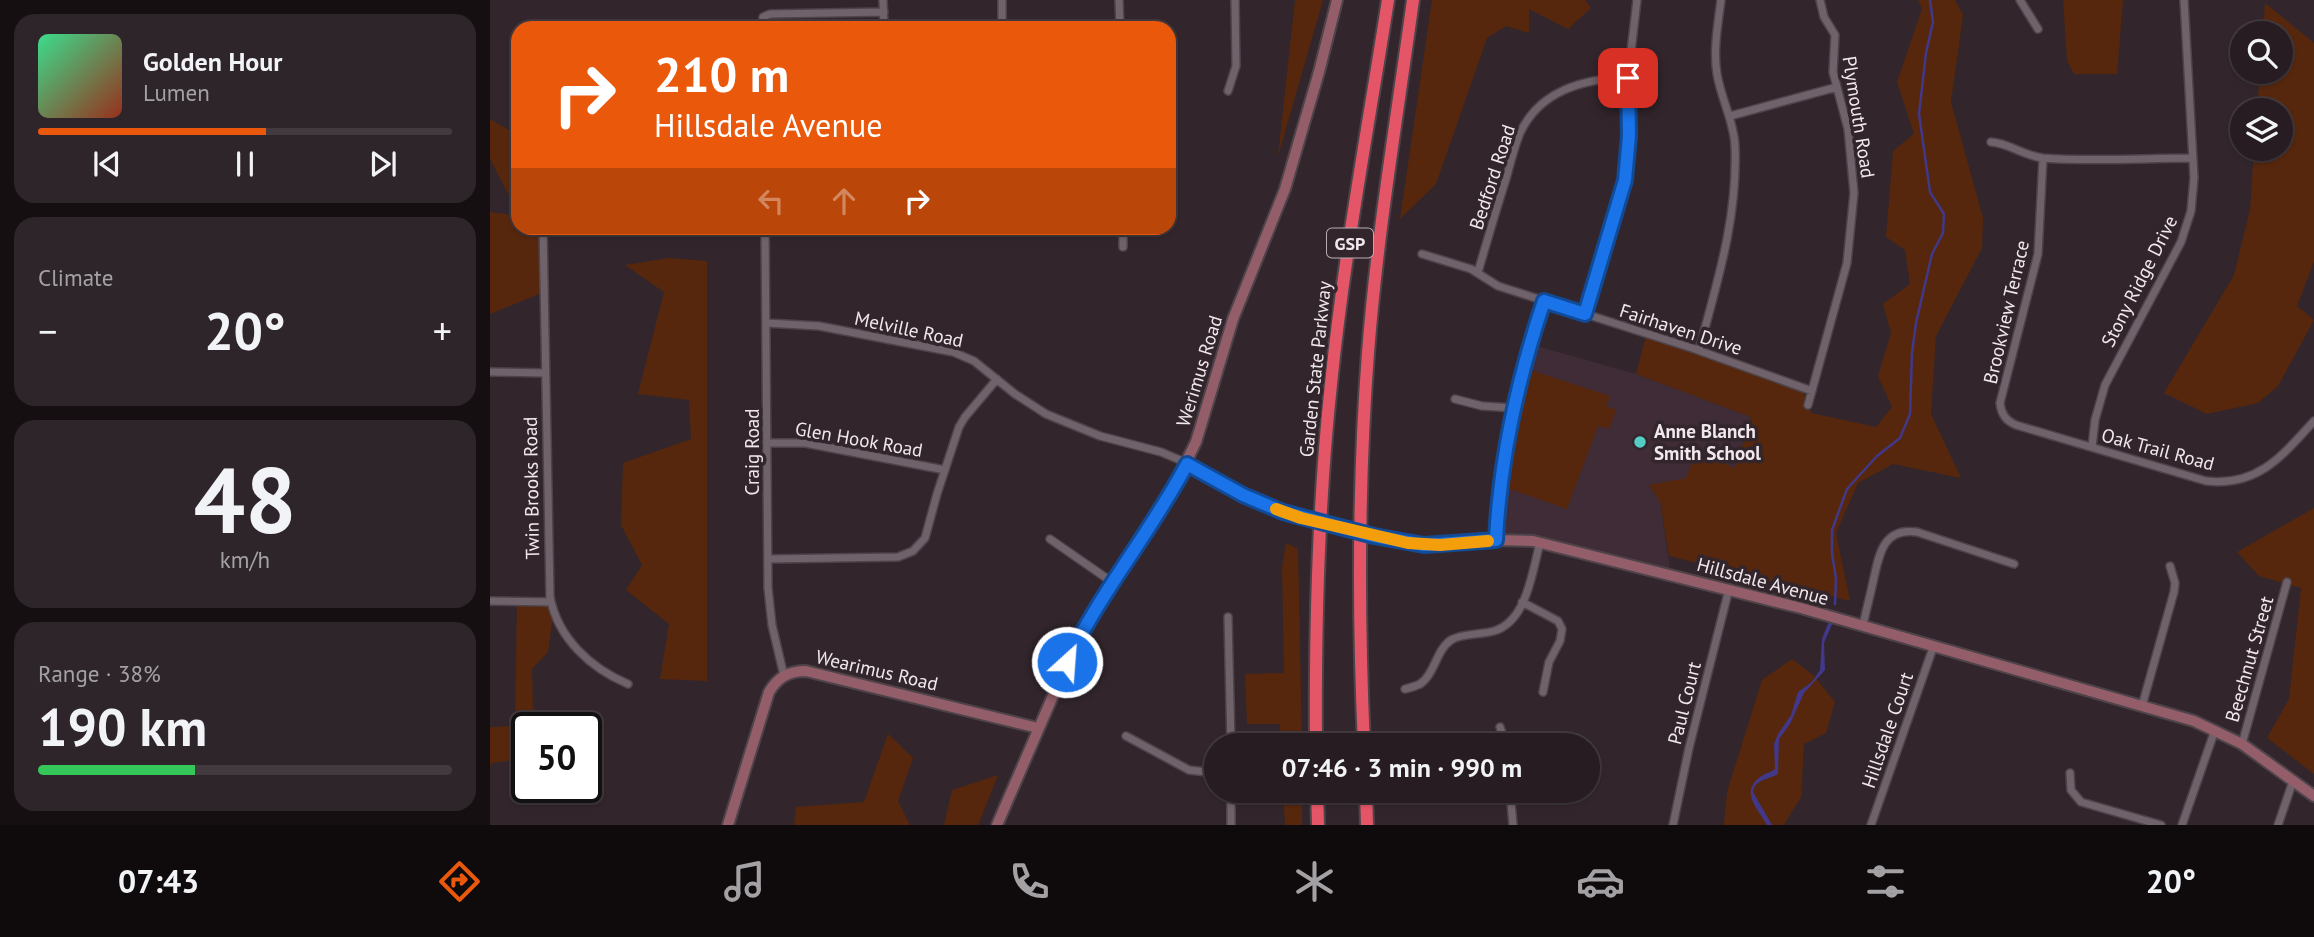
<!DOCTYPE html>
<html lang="en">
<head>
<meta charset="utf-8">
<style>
  :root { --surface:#261c21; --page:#2e252a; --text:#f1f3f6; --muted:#a4a1a5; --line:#423a3f; --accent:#ea580c }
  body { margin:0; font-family:"PT Sans",sans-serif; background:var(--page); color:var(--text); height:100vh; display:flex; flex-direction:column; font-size:26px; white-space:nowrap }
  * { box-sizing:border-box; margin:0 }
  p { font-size:23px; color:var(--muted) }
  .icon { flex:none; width:38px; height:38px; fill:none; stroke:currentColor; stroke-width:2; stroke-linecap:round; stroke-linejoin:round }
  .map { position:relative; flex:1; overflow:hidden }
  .sheet { display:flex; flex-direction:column; gap:14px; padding:14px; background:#150f12; width:490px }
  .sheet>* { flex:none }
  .hud { position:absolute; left:21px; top:21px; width:665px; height:214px; border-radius:21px; box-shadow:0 2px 5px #0004,0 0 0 2px var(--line); background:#ea580c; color:#fff; overflow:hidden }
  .tools { position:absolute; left:1740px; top:21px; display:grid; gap:14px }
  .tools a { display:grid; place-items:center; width:63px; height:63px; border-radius:50%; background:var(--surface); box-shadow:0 2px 5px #0004,0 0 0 2px var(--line); font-size:35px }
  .speed { position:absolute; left:21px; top:712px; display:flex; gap:14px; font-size:35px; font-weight:700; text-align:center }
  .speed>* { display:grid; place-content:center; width:91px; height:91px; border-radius:50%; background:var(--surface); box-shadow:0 2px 5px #0004,0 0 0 2px var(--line); line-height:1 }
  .speed .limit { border:4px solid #111; border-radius:10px; background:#fff; color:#111 }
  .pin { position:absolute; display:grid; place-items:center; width:60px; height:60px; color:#fff; margin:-30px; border-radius:14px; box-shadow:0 4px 10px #0006 }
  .me { position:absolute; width:77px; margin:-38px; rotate:26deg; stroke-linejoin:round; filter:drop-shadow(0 0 5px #0008) }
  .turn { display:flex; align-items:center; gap:24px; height:147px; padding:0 28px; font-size:32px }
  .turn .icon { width:91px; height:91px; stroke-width:2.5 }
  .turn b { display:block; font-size:49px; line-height:60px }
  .lanes { display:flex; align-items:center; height:66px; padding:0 28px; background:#0003; justify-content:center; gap:35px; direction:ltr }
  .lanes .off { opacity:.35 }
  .big { font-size:52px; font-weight:700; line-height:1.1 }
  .sheet .card { flex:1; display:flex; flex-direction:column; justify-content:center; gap:10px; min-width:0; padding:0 24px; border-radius:21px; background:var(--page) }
  .sheet .dial { align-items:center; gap:0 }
  .dial b { font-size:91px; line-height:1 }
  .song { display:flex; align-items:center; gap:21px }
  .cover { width:84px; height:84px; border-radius:10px; background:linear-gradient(135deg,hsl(150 70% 55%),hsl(10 70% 35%)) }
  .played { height:7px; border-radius:4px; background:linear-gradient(90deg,var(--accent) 55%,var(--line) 55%) }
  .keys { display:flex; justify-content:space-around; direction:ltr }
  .heat { display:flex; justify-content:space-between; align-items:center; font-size:38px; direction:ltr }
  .charge { height:10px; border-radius:5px; background:linear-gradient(90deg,#34c759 38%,var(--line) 0) }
  .trip { position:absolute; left:714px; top:733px; width:396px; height:70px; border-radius:35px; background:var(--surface); box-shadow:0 2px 5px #0004,0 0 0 2px var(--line); font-weight:700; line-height:70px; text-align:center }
  .tabs { display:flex; height:112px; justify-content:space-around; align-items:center; background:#0f0b0d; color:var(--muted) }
  .tabs .icon { width:49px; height:49px }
  .tabs .active { color:var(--accent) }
  .tabs b { font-size:32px; color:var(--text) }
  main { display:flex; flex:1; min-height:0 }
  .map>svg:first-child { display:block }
</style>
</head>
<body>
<main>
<section class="sheet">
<div class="card">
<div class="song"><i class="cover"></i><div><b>Golden Hour</b><p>Lumen</p></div></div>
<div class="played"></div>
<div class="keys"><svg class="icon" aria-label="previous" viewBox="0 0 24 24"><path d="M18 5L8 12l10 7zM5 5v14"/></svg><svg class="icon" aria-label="pause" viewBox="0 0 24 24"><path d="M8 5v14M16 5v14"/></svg><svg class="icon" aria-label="next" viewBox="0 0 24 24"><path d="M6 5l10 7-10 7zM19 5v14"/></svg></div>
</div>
<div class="card"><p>Climate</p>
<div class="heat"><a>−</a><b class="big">20°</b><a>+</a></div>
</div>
<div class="card dial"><b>48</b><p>km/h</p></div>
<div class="card"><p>Range · 38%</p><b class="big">190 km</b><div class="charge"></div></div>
</section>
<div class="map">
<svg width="1824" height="825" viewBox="0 0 1824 825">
  <rect width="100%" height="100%" fill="#32262c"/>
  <!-- built -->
  <path fill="#3f2c36" d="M1039,344L1146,374L1261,417L1245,468L1196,478L1170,501L1181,575L1043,541L1006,540L1009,497Z"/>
  <!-- green -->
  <path fill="#56270d" d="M805,0H833L788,156Z
    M942,0H1095L1101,8L1078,29L1039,9V33L1016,26L997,38L946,184L910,219Z
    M1428,0H1465L1473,15L1461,102L1493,218L1492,248L1446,336L1441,414L1471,478L1403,464L1368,483L1346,533L1360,601L1179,556L1170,501L1159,485L1196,478L1206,453L1245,468L1261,417L1146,374L1157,332L1309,382L1321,413L1386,427L1402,407L1388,376L1401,333L1393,304L1420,284L1415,250L1396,237L1403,151L1424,134L1407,82L1432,9Z
    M1573,0H1633L1627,74H1584L1577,61Z
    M1775,3L1824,43V261L1807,306L1824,320L1788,386L1768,403L1717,414L1674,393L1744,275L1760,210L1764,149H1790V110H1767L1770,72H1790V33H1773Z
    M0,119L28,135V200L24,205L0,159Z
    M0,212L28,216V228H44L52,242L54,292L0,314Z
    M179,258L217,261V681L170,679L179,624L136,590L152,565L131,525L133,463L201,439L199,400L148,394L174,292L135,265Z
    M1037,369L1120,396L1116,406L1126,410L1119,429L1108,426L1077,509L1014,487Z
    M1824,508V774L1777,738L1799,699L1811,588L1769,576L1747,552Z
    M796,543L808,549L812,745H791L790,724H757L755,674L794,673L792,568Z
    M65,599L58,652L42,669L43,709L67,720L68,728H37V758L2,763L0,767V727L25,726L27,600Z
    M1302,659L1324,676L1345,702L1336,733L1314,744L1311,797L1294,825H1234L1237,792L1272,680Z
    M398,734L423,758L408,801L420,825H304L306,807L374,802Z
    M508,775L488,825H454L462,790Z
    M793,791H812V825H795Z"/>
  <!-- water -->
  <path fill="#413889" d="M1339,621L1343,622L1334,643L1335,670L1314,693L1300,724L1289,739L1288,774C1278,780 1265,779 1263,792L1282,825H1277C1267,808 1250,792 1270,777C1275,773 1280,773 1285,769L1284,744L1288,734L1301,715L1308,692L1322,682L1330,670L1332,639Z"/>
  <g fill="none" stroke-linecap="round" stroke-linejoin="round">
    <!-- stream -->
    <path stroke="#413889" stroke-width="2.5" d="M1345,604L1346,579L1342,553V530L1357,489L1387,456L1410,438L1420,414L1422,353L1426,323L1442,254L1453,233L1454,214L1440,192L1429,114L1436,53L1443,22L1440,0"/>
    <!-- street casing -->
    <g stroke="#4d4349" stroke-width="10">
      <path id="street" d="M393,0L394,28
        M512,0V28
        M629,0L630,28
        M1530,0L1548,29
        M272,28L273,17L280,14L394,12
        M738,91L746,66L745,0
        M1240,116L1347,87
        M1501,142C1519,143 1534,156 1553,158C1602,162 1653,158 1703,158
        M1553,158L1548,254L1510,403C1511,414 1516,421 1526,425L1716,481C1768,487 1792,456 1824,421
        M53,228L60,597C68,638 100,668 138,684
        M275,228L278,588L282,625L294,676
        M633,228V247
        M932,254L981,269L1008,286L1202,348L1322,391
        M988,272C997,241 1006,210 1016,179C1020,164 1024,148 1030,133C1050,90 1094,79 1138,77
        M1095,314L1135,180L1139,136L1138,77L1147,0
        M276,323L329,326L463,352L484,361L525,394L556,414L610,436L671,452L697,463
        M1209,350C1227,283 1248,217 1245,146C1244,121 1231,99 1227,74C1223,50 1228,24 1231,0
        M0,372L55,373
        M965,399L992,406L1024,408
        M1318,405L1357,263L1364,193L1358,129L1343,72L1345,35L1334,17L1330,0
        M278,443H315L455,470
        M1602,447L1605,420L1615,385L1691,242L1701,211L1704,178L1694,0
        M560,539L622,582
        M1006,540C1011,458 1028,378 1054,301
        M278,559L408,557L423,551L435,538L447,494L469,427L475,417L507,379
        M0,601L61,602
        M1032,602L1068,621L1072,629L1070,641L1059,662L1053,692
        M738,617L741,746
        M1373,625C1376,611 1380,596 1383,582C1389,556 1392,527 1427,532L1524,564
        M915,689C919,688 926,686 930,684C945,674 946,650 961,640C972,633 991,635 1004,631C1037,621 1042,572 1050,543
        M1652,706L1684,592L1685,583L1680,566
        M1010,727L1016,746
        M636,736L699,770L726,773
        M1752,744L1797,582
        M1580,773L1581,790L1591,802L1671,825
        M741,791V825
        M1020,791L1023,825
        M1183,825L1199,748L1239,589
        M1381,825L1444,645
        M1692,825L1725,730
        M1788,825L1803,781"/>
    </g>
    <!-- secondary casing -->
    <g stroke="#4d4349" stroke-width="14">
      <path id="secondary" d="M697,463L753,495L811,518
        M894,539L934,545L1006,540L1043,541L1311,608L1704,721L1752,744L1824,796
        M238,825L279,692C288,677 299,671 316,671L548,728
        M507,825L588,638L622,582L681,492L706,442L743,319L795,189L829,72L847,0"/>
    </g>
    <!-- highway casing -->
    <g stroke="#4d4349" stroke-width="16">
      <path id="highway" d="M826,746C825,625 828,505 841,384C854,255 878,128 898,0
        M874,746C868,614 868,484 878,353C887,235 907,117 923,0
        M827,791L828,825
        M876,791L877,825"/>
    </g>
    <!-- street -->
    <use href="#street" stroke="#70626a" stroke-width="7"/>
    <!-- secondary -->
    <use href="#secondary" stroke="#935e69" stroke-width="10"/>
    <!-- highway -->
    <use href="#highway" stroke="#e45667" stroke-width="12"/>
    <!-- secondary-bridge casing -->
    <g stroke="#4d4349" stroke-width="14" stroke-linecap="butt">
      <path id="secondary-bridge" d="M811,518L894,539"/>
    </g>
    <!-- secondary-bridge -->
    <use href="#secondary-bridge" stroke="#935e69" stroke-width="10"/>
  </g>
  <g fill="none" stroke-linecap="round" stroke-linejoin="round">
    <!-- route casing -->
    <g stroke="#114b97" stroke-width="18">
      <path id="route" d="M577,662C611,591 661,532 697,464L753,495L793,512L884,536L934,545L1006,540C1010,458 1028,378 1054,301L1095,314L1135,180L1139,136L1138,78"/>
    </g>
    <!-- route -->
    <use href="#route" stroke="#1a73e8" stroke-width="12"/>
    <!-- slow -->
    <path stroke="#f59e0b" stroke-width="12" d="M786,509L811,518L918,543L950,545L998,541"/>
  </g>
  <!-- markers -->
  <circle fill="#54cdc7" stroke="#32262c" stroke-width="2.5" cx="1150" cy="442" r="7"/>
  <g text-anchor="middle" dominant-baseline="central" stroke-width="7" stroke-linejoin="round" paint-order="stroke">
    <!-- shield labels -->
    <rect fill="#32262c" stroke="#b7aeb2" stroke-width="2" x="837" y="228.5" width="46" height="29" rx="5"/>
    <g font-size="18" font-weight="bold" fill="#f0e8ec">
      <text x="860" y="243">GSP</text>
    </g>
    <!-- street labels -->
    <g font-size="19" fill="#f0e8ec" stroke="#32262c">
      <text transform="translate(1369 117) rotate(81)">Plymouth Road</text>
      <text transform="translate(1002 177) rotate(-72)">Bedford Road</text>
      <text transform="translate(1649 281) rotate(-63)">Stony Ridge Drive</text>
      <text transform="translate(1516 312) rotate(-77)">Brookview Terrace</text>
      <text transform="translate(419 329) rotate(12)">Melville Road</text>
      <text transform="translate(1191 329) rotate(18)">Fairhaven Drive</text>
      <text transform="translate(825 369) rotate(-84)">Garden State Parkway</text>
      <text transform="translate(709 371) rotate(-73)">Werimus Road</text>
      <text transform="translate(369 439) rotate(10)">Glen Hook Road</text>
      <text transform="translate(1668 449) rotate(15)">Oak Trail Road</text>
      <text transform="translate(262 452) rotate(-90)">Craig Road</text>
      <text transform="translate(41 488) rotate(-91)">Twin Brooks Road</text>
      <text transform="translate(1273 581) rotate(15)">Hillsdale Avenue</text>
      <text transform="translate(1759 659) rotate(-74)">Beechnut Street</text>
      <text transform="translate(387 670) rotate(13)">Wearimus Road</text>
      <text transform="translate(1194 703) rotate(-76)">Paul Court</text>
      <text transform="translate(1397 730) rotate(-71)">Hillsdale Court</text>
    </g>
    <!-- poi labels -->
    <g font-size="19" font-weight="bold" fill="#f0e8ec" stroke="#32262c" text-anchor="start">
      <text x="1164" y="431">Anne Blanch<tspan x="1164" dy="22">Smith School</tspan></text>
    </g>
  </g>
</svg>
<div class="tools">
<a><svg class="icon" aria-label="search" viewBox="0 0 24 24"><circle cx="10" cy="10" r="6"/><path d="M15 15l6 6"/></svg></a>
<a><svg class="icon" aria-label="layers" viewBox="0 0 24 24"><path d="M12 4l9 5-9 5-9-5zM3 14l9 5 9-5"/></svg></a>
</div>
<div class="speed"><div class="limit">50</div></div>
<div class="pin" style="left:1138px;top:78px;background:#d93025"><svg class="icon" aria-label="arrive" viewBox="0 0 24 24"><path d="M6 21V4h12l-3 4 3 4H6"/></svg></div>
<svg class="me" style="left:577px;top:662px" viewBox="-20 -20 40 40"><circle r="17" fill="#1a73e8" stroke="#fff" stroke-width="3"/><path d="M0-11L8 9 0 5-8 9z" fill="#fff"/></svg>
<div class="trip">07:46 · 3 min · 990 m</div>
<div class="hud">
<div class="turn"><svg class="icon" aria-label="right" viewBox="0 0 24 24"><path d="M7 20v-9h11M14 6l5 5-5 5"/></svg><div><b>210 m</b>Hillsdale Avenue</div></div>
<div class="lanes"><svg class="icon off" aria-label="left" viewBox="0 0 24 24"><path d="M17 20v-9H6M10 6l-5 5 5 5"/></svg><svg class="icon off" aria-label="ahead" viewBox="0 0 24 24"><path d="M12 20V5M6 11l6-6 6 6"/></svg><svg class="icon" aria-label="right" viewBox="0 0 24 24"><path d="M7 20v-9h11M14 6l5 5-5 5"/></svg></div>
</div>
</div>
</main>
<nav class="tabs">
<b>07:43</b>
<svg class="icon active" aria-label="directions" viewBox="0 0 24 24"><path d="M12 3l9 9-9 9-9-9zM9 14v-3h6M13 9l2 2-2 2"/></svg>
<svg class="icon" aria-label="music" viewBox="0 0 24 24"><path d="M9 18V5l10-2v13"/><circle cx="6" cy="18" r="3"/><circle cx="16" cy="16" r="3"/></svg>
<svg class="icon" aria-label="phone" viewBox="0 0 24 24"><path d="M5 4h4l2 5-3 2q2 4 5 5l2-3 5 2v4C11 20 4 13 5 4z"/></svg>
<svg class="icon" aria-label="climate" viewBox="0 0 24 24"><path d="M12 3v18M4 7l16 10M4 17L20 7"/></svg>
<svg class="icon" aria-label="car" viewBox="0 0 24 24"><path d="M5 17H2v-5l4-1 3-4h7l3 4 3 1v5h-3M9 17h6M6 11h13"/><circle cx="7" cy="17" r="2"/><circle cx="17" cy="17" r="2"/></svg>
<svg class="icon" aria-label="filters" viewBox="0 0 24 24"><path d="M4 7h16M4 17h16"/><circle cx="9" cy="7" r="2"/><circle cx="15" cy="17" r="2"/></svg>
<b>20°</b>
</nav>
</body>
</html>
